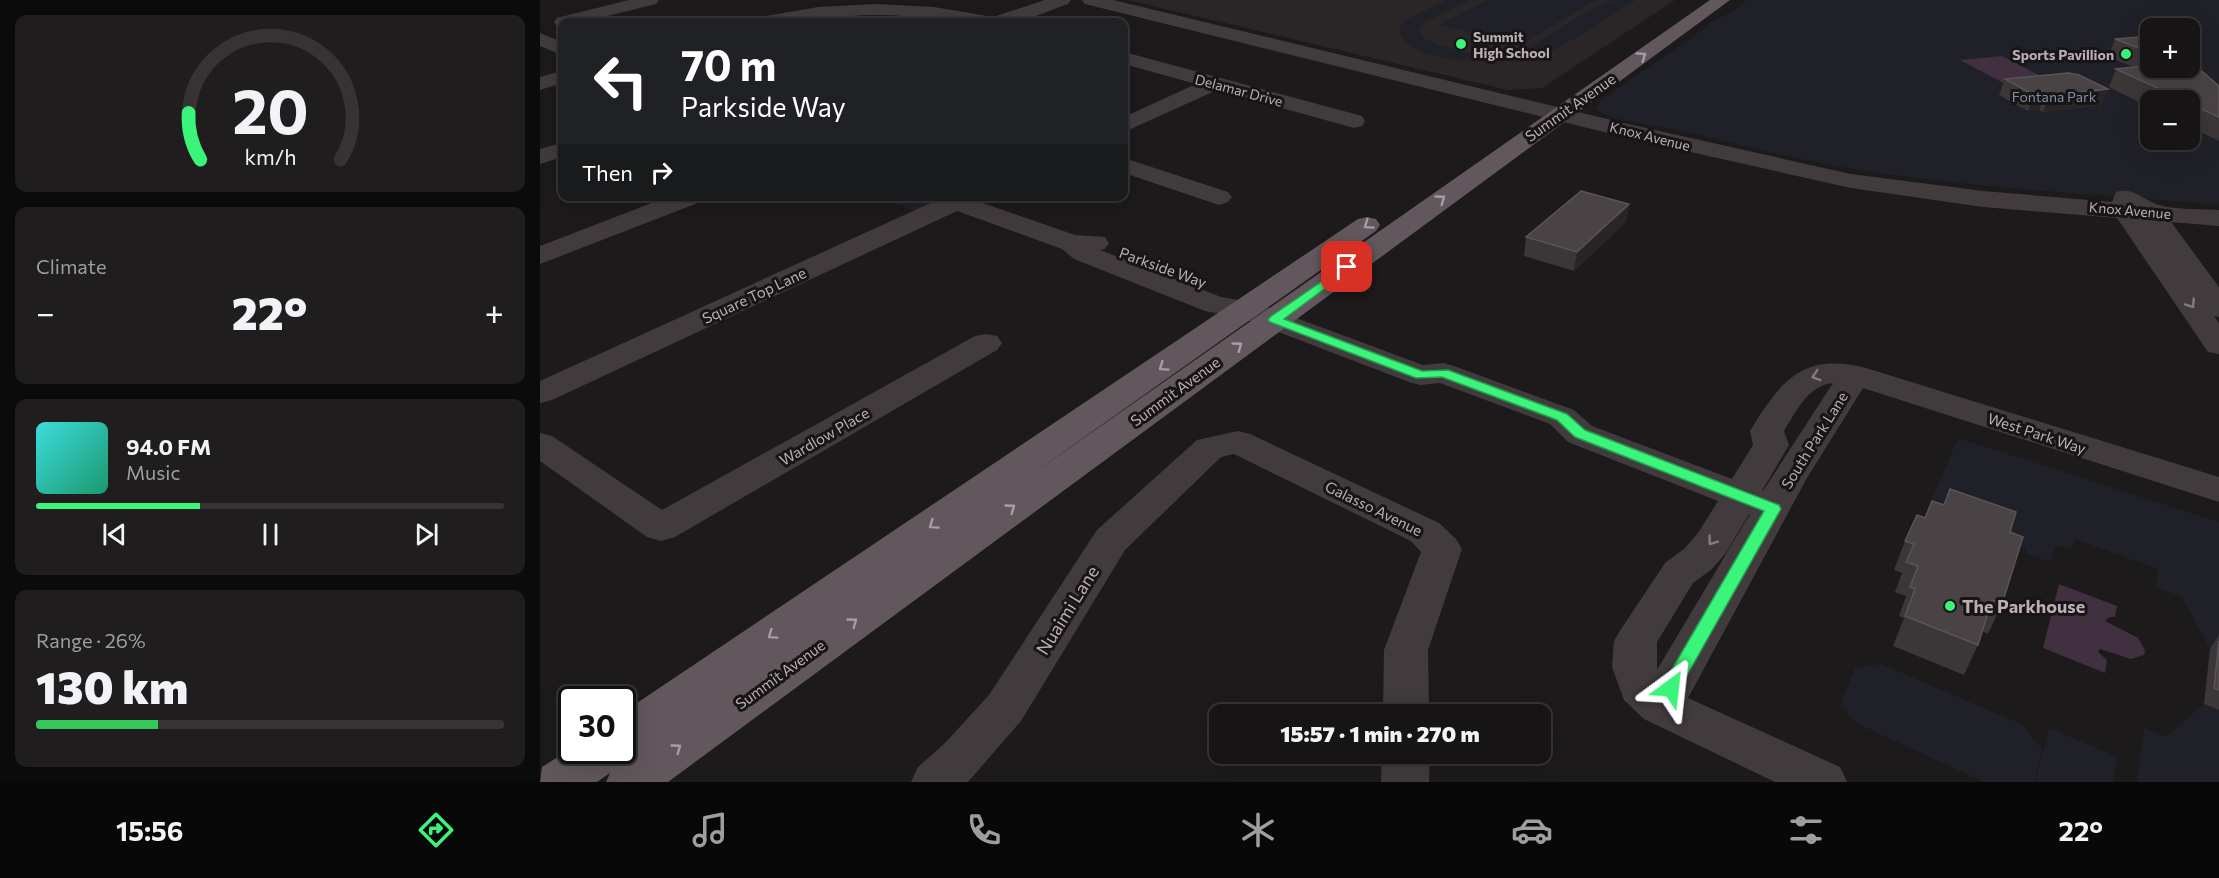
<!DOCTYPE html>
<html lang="en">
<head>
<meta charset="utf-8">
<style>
  :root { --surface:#161414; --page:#1f1d1d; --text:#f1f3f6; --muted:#9e9ea0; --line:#353334; --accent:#3af579 }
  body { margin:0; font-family:Commissioner,sans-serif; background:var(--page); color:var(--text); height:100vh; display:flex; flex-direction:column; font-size:22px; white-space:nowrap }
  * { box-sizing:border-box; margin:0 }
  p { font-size:20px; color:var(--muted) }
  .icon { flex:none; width:33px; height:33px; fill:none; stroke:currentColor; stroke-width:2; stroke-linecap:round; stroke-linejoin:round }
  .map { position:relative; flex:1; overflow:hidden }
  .details { display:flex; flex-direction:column; gap:15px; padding:15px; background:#0c0b0b; width:540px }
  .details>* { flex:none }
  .hud { position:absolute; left:18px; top:18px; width:570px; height:183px; border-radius:12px; box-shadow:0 6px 24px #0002,0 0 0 2px var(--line); background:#202124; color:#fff; overflow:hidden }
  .controls { position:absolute; left:1600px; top:18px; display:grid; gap:12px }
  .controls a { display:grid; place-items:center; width:60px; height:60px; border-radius:12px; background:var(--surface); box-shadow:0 6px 24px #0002,0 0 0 2px var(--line); font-size:30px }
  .speed { position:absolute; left:18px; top:686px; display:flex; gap:12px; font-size:30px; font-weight:700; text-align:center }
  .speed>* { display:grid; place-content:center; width:78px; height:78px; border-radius:50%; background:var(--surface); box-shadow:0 6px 24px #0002,0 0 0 2px var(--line); line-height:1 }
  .speed .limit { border:3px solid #111; border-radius:9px; background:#fff; color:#111 }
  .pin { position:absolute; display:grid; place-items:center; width:51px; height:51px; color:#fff; margin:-26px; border-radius:12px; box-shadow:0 3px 9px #0006 }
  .me { position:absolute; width:66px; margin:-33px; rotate:30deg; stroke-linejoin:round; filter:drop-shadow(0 0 4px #0008) }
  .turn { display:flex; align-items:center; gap:21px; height:126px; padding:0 24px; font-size:27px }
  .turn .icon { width:78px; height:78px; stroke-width:2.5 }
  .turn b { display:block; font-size:42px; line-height:51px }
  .then { display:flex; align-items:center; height:57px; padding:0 24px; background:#0003; gap:12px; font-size:22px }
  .big { font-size:45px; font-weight:800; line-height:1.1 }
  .details .tile { flex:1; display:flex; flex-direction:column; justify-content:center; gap:9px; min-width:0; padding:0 21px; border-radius:12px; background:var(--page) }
  .details .dial { align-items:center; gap:0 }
  .dial svg { height:156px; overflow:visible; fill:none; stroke:var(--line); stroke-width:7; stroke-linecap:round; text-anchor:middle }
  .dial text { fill:var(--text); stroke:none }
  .song { display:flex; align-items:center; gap:18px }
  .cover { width:72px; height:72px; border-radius:9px; background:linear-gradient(135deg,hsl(180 70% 55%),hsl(160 70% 35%)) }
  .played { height:6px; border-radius:3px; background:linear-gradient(90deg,var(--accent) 35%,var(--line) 35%) }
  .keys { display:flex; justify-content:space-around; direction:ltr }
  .heat { display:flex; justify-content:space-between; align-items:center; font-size:33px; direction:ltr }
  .charge { height:9px; border-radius:4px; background:linear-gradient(90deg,#34c759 26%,var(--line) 0) }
  .trip { position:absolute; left:669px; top:704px; width:342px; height:60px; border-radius:12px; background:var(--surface); box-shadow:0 6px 24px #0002,0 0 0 2px var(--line); font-weight:800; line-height:60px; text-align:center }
  .menu { display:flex; height:96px; justify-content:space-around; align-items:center; background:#090808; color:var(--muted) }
  .menu .icon { width:42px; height:42px }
  .menu .current { color:var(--accent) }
  .menu b { font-size:27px; color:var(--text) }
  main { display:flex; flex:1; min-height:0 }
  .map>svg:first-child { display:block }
</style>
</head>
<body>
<main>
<section class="details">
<div class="tile dial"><svg viewBox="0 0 100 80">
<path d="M14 69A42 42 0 1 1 86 69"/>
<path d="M14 69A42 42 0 0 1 8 45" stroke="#3af579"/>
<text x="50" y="56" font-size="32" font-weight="700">20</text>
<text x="50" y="72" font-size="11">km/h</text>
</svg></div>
<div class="tile"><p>Climate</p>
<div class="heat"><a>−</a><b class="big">22°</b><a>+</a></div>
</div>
<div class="tile">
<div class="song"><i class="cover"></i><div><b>94.0 FM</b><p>Music</p></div></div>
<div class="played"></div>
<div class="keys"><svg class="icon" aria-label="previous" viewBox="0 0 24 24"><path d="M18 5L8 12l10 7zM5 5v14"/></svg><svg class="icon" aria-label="pause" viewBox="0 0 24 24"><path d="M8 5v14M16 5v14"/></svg><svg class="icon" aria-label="next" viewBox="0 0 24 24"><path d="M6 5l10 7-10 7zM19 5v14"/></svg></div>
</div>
<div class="tile"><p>Range · 26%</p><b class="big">130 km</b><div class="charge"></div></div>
</section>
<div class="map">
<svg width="1679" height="782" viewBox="0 0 1679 782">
  <rect width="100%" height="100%" fill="#1d1a1b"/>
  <!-- built -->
  <path fill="#2a2627" d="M588,0H1135L1002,88L968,90Z"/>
  <!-- green -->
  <path fill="#202128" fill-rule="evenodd" d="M906,0H930L884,23L879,30L882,37C909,53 959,61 989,47C1016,34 1040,12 1069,1C1076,0 1088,0 1096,0C1069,16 1029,45 1001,55C971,65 866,68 859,29L865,20Z
    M948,0H1056L983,43L899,25Z
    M1207,0H1679V205C1568,194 1457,190 1347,174C1276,165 1207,146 1138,130C1118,125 1068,122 1055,108L1062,99L1164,29L1169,23L1191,12ZM1611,28H1650V68H1611ZM1611,100H1650V140H1611Z
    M338,197H407L375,211Z
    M1418,438L1679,522V653L1670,649L1642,597L1616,587L1618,569L1535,539L1531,550L1515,545L1510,562L1485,553L1486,549L1386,513Z
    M1341,664L1483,725L1502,749L1494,782H1444L1316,723L1300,705L1315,668Z
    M1664,704L1679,710V782H1597L1604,728L1626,737Z
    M1509,728L1578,757L1573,782H1495Z"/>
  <!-- water -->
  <path fill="#41303f" d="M1462,56L1512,82L1469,86L1420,60Z
    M1519,584L1577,606L1575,617H1569L1565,621L1598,638L1605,650L1604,655L1591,659L1560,649L1558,652L1567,660L1565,673L1503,648Z"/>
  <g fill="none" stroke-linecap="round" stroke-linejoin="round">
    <!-- minor -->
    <path fill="#423b3e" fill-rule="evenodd" d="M89,0H119L116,4L43,22H22V27L17,26L14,22L17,18Z
      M505,0H531L528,4C510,10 490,20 472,22C429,28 379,14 334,15C293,15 251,27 211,22L214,18L278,7L336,4L394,7L453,17Z
      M542,0H573L1088,124L1311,174L1443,191L1572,202L1576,192C1593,187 1601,198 1616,204C1631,210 1662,209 1679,210V226L1631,222L1679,287V317L1674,316L1679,323V354L1668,352L1577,218L1443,207L1311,188L1088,138L545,4Z
      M0,33L22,42V55L0,46Z
      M584,52L822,116L825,121L822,126L814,128L677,90L584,132V117L656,84L584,64Z
      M22,71V83L0,90V77Z
      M22,143V157L0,164V149Z
      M584,158L688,192L692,197L688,202L679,205L584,173Z
      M130,196H166L163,201L0,264V246Z
      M406,196H440L437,201L535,235L565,237L569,243L565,249L560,250L681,297L716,303L883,365L903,363L914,366L1034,410L1052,426L1192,479L1213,445L1210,431C1241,381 1262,352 1326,368L1679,477V502L1323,388L1267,478L1148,698L1300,767L1307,782H1235L1104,719L1084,700L1072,667L1074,641L1081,629L1125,563L1144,549L1158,533L1178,501L1028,442L1010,424L900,383L880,385L869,382L699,317L665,311L534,259L522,249L417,211L12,400L0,403V381ZM1293,383L1223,491H1222L1249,445L1244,431C1256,412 1268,385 1293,383ZM1209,514H1210L1117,670V642L1153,583L1172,569L1186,553Z
      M446,334L457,336L462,343L457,350L135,537L121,541L107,537L0,461V433L12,436L122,510L435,336Z
      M698,431L710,434L899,523L916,539L922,549L888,650L889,714H843L844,650L881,552L871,541L694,454L681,457L585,550L481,721L428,782H371L378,767L405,743L449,695L557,530L657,440Z
      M842,753H890L889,782H841Z"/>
    <!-- major -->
    <path fill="#61575c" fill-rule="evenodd" d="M1170,0H1190L128,782H66L70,773L57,782H0L2,767L32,748V750H82V713L818,219L827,217L836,219L840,225L836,231L488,477Z"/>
  </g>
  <!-- wall -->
  <path fill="#3b3638" d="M1611,36V68L1679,86V141L1650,127V100H1611V108L1569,87L1576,69L1594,67L1568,57L1575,39Z
    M1465,79L1562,105L1503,112L1499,110L1488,111L1459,95Z
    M1089,204L1086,222L1034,271L984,256L986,237Z
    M1385,518L1470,532L1462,604L1448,634L1442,631L1438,645L1424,675L1353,646L1364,618L1359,616L1366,596L1355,592L1362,573L1354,570L1365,541Z
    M1679,635V710L1664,704L1670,649Z"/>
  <!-- shaded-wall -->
  <path fill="#292526" d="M1568,89L1562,105L1503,112L1509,96Z
    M1505,94L1499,110L1488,111L1494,95Z
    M1089,204L1086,222L1034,271L1037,252Z"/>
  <!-- building -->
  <path fill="#494345" stroke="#5b5357" stroke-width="1.5" d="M1611,36V53L1575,39Z
    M1650,61L1679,86V117L1650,104V100H1643L1576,69L1611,65V68H1650Z
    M1528,73L1539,75L1568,89L1509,96L1505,94L1494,95L1465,79Z
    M1041,191L1089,204L1037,252L986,237Z
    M1410,489L1476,512L1470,532L1483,537L1462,604L1452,600L1438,645L1365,616L1375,589L1370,587L1378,566L1366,562L1374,544L1365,541L1377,515L1385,518L1392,501L1404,505Z
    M1679,641V690L1674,688Z"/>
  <!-- one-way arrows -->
  <defs><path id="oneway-chevron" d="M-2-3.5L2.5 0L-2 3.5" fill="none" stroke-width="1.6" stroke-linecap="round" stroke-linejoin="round" transform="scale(1.5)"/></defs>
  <g stroke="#aa9ca5">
    <use href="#oneway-chevron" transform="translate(1102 56) rotate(-35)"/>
    <use href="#oneway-chevron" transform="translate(901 199) rotate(-36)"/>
    <use href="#oneway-chevron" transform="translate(828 225) rotate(145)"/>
    <use href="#oneway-chevron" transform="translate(698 346) rotate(-36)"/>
    <use href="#oneway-chevron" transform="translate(623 367) rotate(145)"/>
    <use href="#oneway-chevron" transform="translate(471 508) rotate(-36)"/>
    <use href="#oneway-chevron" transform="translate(393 525) rotate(145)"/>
    <use href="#oneway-chevron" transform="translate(313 622) rotate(-36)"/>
    <use href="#oneway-chevron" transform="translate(232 635) rotate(145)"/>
    <use href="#oneway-chevron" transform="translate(137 748) rotate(-36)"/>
  </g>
  <g stroke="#857a81">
    <use href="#oneway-chevron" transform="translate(1651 304) rotate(56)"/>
    <use href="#oneway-chevron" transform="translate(1276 376) rotate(163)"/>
    <use href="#oneway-chevron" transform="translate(1172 541) rotate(126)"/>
  </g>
  <!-- route -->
  <path fill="#3af579" stroke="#269f4f" stroke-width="1.5" d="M807,264L811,265V269L744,319L882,371L908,370L1027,414L1045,430L1239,505L1241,509L1137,693L1131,695L1124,693L1121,688L1224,511L1035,437L1017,420L902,377L876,378L730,322L728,320L730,317Z"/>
  <!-- markers -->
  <g fill="#3af579" stroke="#181516" stroke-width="2">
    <circle cx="921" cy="44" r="6"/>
    <circle cx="1586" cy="54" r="6"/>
    <circle cx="1410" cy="606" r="6"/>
  </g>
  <g text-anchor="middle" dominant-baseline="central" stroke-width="6" stroke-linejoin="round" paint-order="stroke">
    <!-- far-poi labels -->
    <g font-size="14" font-weight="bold" fill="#bcadb7" stroke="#181516" text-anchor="start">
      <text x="933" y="36">Summit<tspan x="933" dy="16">High School</tspan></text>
      <text x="1574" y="54" text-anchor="end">Sports Pavillion</text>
    </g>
    <!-- far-street labels -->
    <g font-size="14" fill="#bcadb7" stroke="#181516">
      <text transform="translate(699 90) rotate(15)">Delamar Drive</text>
      <text transform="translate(1110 136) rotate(14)">Knox Avenue</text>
      <text transform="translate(1590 210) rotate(5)">Knox Avenue</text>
    </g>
    <!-- far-park labels -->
    <g font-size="14" fill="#848da7" stroke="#181516">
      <text x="1514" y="96">Fontana Park</text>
    </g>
    <!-- street labels -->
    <g font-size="15" fill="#bcadb7" stroke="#181516">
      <text transform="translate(1030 107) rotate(-35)">Summit Avenue</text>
      <text transform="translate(623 267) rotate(20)">Parkside Way</text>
      <text transform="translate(214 295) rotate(-25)">Square Top Lane</text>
      <text transform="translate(635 391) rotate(-36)">Summit Avenue</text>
      <text transform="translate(1497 433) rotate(18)">West Park Way</text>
      <text transform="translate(284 436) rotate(-30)">Wardlow Place</text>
      <text transform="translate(1274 440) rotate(-58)">South Park Lane</text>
      <text transform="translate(834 508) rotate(26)">Galasso Avenue</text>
      <text transform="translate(240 674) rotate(-36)">Summit Avenue</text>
    </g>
    <!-- near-poi labels -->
    <g font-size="18" font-weight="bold" fill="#bcadb7" stroke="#181516" text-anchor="start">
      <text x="1422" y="606">The Parkhouse</text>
    </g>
    <!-- near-street labels -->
    <g font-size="18" fill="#bcadb7" stroke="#181516">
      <text transform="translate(527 610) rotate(-58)">Nuaimi Lane</text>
    </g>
  </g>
</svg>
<div class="controls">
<a>+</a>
<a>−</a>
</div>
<div class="speed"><div class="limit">30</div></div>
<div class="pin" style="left:807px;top:267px;background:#d93025"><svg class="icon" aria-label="arrive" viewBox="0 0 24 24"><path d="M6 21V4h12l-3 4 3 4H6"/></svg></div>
<svg class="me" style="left:1131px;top:688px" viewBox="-20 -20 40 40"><path d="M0-17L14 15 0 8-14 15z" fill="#3af579" stroke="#fff" stroke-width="4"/></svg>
<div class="trip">15:57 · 1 min · 270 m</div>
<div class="hud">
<div class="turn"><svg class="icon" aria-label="left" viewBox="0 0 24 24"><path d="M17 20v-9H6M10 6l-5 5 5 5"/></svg><div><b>70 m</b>Parkside Way</div></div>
<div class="then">Then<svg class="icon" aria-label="right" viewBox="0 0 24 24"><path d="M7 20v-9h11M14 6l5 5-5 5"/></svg></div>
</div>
</div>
</main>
<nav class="menu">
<b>15:56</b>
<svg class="icon current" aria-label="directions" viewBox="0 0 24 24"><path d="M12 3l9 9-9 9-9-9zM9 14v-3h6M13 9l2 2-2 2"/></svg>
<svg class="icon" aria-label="music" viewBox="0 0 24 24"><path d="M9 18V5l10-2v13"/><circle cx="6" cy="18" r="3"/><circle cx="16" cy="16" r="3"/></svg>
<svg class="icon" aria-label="phone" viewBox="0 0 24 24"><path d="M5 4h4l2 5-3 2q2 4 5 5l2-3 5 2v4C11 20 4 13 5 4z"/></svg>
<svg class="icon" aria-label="climate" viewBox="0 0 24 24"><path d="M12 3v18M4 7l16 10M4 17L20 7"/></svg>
<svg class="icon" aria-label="car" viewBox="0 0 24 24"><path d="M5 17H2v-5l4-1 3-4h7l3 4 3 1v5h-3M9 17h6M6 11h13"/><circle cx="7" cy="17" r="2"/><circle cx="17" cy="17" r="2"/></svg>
<svg class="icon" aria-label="filters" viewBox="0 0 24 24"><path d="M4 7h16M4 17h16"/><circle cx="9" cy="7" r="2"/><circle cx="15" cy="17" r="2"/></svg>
<b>22°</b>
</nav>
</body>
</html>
